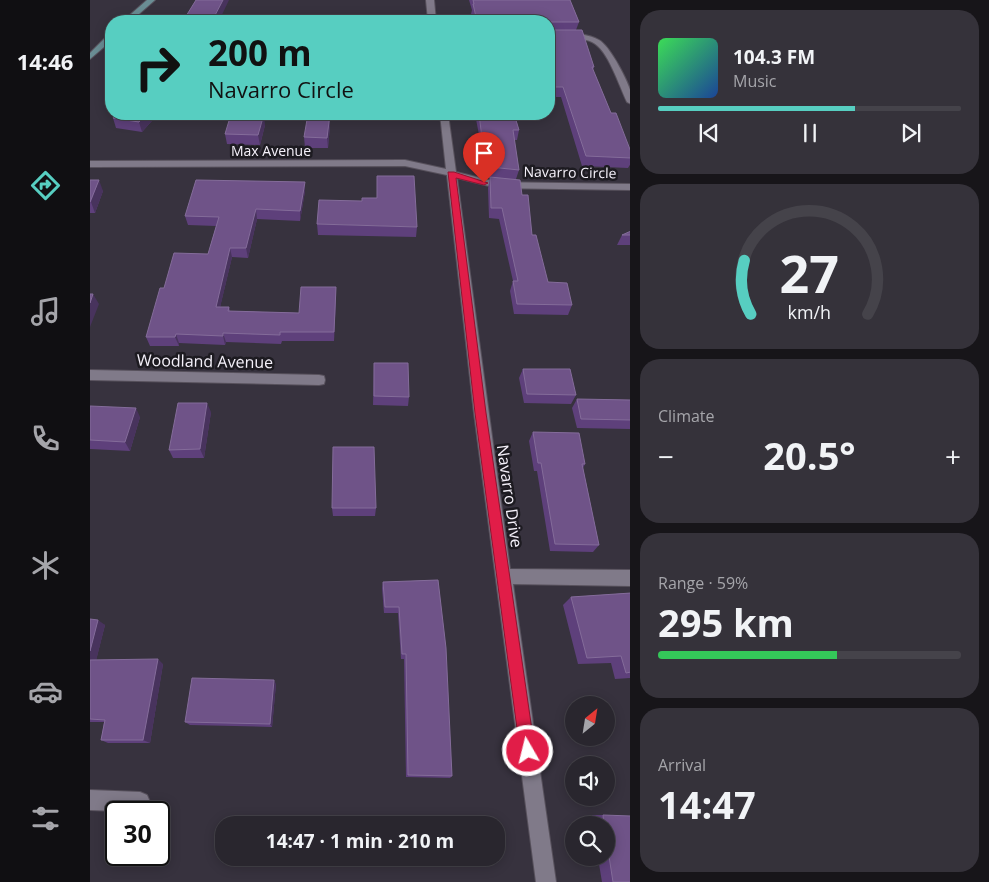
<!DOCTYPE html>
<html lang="en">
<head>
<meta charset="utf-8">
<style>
  :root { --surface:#29262e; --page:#35323a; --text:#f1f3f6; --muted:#a5a5aa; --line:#45434a; --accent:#57cec1 }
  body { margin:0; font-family:"Open Sans",sans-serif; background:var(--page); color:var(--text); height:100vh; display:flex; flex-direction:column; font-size:19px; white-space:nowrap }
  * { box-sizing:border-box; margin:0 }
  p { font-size:16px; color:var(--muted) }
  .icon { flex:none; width:28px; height:28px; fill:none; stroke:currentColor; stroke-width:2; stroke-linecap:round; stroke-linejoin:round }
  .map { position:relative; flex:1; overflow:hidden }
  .side { display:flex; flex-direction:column; gap:10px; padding:10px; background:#171519; width:359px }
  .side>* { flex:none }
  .banner { position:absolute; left:15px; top:15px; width:450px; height:105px; border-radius:20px; box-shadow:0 2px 12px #0003,0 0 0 1px var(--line); background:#57cec1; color:#111; overflow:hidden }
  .needle { width:32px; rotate:30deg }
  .buttons { position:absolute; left:475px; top:696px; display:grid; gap:10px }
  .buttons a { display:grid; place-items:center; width:50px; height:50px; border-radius:50%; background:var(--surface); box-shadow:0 2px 12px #0003,0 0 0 1px var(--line); font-size:25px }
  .speed { position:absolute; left:15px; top:801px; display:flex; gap:10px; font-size:25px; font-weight:700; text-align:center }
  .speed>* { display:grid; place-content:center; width:65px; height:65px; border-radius:50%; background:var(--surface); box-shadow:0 2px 12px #0003,0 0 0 1px var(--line); line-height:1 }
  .speed .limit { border:2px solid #111; border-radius:8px; background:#fff; color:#111 }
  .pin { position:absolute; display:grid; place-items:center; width:42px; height:42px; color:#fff; margin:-51px -21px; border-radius:50% 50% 50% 0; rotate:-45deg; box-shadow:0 0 5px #0007 }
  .pin .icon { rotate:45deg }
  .me { position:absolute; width:55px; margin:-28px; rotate:352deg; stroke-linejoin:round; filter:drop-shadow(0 0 4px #0008) }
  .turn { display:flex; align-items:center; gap:18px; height:105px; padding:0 20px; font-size:22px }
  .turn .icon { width:65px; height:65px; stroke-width:2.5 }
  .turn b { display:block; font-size:35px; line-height:42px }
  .big { font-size:38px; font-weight:700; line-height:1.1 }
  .side .card { flex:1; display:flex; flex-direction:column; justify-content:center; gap:8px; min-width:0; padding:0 18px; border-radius:20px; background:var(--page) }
  .side .dial { align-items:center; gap:0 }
  .dial svg { height:130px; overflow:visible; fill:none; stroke:var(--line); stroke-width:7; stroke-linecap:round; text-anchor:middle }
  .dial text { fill:var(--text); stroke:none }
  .song { display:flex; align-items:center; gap:15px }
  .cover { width:60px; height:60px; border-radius:8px; background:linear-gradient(135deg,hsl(130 70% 55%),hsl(220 70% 35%)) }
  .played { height:5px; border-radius:2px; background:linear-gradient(90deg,var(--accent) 65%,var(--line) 65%) }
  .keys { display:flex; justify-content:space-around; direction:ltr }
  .heat { display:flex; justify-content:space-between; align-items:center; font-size:28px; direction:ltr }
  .charge { height:8px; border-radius:4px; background:linear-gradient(90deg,#34c759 59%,var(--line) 0) }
  .trip { position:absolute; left:125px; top:816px; width:290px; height:50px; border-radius:20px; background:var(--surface); box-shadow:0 2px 12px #0003,0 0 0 1px var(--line); font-weight:700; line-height:50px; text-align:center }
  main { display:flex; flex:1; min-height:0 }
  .tabs { display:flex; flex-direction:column; width:90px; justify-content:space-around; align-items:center; background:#100f12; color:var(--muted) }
  .tabs .icon { width:35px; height:35px }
  .tabs .active { color:var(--accent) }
  .tabs b { font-size:22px; color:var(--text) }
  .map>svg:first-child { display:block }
</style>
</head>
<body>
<main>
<nav class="tabs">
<b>14:46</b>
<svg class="icon active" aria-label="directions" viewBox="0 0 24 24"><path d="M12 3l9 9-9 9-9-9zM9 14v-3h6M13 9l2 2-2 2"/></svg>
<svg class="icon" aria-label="music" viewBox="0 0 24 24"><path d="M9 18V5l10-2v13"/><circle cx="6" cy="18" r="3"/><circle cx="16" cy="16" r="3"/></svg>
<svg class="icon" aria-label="phone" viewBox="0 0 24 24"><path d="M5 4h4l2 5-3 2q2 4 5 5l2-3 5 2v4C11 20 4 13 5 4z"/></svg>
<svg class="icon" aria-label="climate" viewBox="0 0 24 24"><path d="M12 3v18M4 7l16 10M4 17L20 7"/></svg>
<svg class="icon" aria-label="car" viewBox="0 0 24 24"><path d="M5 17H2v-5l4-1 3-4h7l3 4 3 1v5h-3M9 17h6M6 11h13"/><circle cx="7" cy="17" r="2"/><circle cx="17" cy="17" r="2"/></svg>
<svg class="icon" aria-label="filters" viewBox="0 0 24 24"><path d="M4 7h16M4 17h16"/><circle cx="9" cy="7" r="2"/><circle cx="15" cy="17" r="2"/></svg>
</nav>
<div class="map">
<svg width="541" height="882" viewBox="0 0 541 882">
  <rect width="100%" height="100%" fill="#37323e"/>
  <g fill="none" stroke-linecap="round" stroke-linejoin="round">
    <!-- minor casing -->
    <g stroke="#57515c" stroke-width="2">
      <path id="minor" d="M336,0H344L346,21H338Z
        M459,34C475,34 495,32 509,40C520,46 538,81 541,93C541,96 541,101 541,104L537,102C529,86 518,49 502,42C489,36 472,38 459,38Z
        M350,114H358L366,172L407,182L541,184V190L407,188L367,178L420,569L541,570V586L423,584L466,882H446L384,413L357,175L315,166L0,167V161L315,160L356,169Z
        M0,370L229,375L234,376L235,380L234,384L229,385L0,380Z
        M0,790L50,792L57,795L60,802L57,809L50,812L0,810Z"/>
    </g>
    <!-- secondary casing -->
    <g stroke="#57515c" stroke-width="2">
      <path id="secondary" d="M57,0H65L41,21H33Z
        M18,35H21V41L0,59V53Z"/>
    </g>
    <!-- minor -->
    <use href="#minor" fill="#807a89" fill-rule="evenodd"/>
    <!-- secondary -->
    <use href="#secondary" fill="#6a8d94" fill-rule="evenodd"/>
  </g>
  <!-- wall -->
  <path fill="#5e407b" d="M379,0H480L489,22L486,30L504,67L503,70L521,113L541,152V163L538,168L492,166L471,97H459V21H383L381,14L382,10Z
    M26,114H68L52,132L26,128L23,118Z
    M240,114V125L238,148H215L214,137Z
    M385,114H429L428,118H426L429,130L427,140H424L429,170L426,179L432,195L442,235L458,282L482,305L478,315L424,314L420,291L423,281L409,219L399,218L398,188L400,178H398V171H392L390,140Z
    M175,125L170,145L137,144L135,134Z
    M0,180L13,191L5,213H0Z
    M215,191L210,221L167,219L158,258L142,257L130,307H139L140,311L209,313L246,287V296L244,341H192L191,344L136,342L135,345L89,343V346H60L56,337L74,288L118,254L126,226L98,225L95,216Z
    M227,224L327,227L326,237L228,235Z
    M532,235H541V245H527Z
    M284,363L319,397L318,406L283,405Z
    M433,369L486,395L481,404L434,403L429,378Z
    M487,399L541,400V429L487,428L482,408Z
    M0,406L50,417L40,451L0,449Z
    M121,412L114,458H83L79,450Z
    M443,432L495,464L493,468L509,545L503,552L460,551L447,471H444L439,441Z
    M242,508H286L285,516H243Z
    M348,580L362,776L360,778L316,777L314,659H311L308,613H294L292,588L293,582Z
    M541,593V678L525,679L521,663L488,664L473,605L481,597Z
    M0,619L15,625L6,660L73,664L60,743H18L11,740L14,722H0Z
    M186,684L182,727L100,725L95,722Z
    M502,815H513L541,882H512L508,858H516V825H504Z"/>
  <!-- shaded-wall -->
  <path fill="#48335d" d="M133,0H139L129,21H122Z
    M56,114H68L52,132L49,122Z
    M174,114L175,125L170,145L168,135Z
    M240,114V125L238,148L237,138Z
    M9,180L13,191L5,213L1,202Z
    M215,182V191L210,221V211Z
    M166,209L167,219L158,258L156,248Z
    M140,248L142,257L128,316L126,307Z
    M246,287V296L244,341V332Z
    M3,294L9,304L0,327V303Z
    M133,333L136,342L135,345L133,336Z
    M86,334L89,343V346L85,337Z
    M117,403L121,412L114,458L110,449Z
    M46,408L50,417L40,451L35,442Z
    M8,620L15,625L5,665L0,662V651Z
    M68,659L73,664L60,743L53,740Z
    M184,680L186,684L182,727L180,724Z"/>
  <!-- building -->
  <path fill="#6f5388" stroke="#846c9a" d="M106,0H133L122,21H93Z
    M383,0H480L489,22H461L459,28L461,30H492L504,67H502L521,113H526L541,152V158L496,156L473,87H459V21H387L383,4H384Z
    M26,114H56L49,122L23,118Z
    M141,114H174L168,135L135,134Z
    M218,114H240L237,138L214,137Z
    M389,114H424L429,130H423L429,170L400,167V161L394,160L391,130Z
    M287,176H324L327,227L227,224L229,200L272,201V198H287Z
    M400,177L430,180L432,195H438L442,235H446L458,282L477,283L482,305L427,304L423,281H428L412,208H401Z
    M0,180H9L0,202Z
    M106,180L215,182L210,211L166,209L156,248H140L126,307H139L138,311L209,313L211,287H246L244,332H190V335L133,333V336L86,334L85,337H56L70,288H74L84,253L118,254L129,217L95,216Z
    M541,231V235H532Z
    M0,294H3L0,303Z
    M284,363H318L319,397L284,396Z
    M433,369H480L486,395L437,394Z
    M487,399L541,400V420L491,419Z
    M88,403H117L110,449L79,450Z
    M0,406L46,408L35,442L0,440Z
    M443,432L489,433L495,464H492L509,545L465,544L451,463H448Z
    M243,447H284L286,508H242Z
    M348,580L356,648L362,776L318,775L316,654H312L309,607H295L293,582Z
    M541,593V672L536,673L531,656L497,658L481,597Z
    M0,619L8,620L0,651Z
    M68,659L53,740H11L15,720L0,719V660Z
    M102,678L184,680L180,724L95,722Z
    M513,815L541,816V882H523L516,837V825H514Z"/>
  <!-- route -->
  <path fill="#e11d48" stroke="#92132f" d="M358,172H364L398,183L394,185L366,178L396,413L445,751L443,756L438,758L432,756L430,751L385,413Z"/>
  <g text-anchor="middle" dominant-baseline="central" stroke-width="5" stroke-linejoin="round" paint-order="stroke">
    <!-- far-street labels -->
    <g font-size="14" fill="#f5f1fa" stroke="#1d1b21">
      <text x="181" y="150">Max Avenue</text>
      <text transform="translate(480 172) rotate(1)">Navarro Circle</text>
    </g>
    <!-- street labels -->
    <g font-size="16" fill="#f5f1fa" stroke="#1d1b21">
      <text transform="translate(115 361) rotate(1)">Woodland Avenue</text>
      <text transform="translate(420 496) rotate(82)">Navarro Drive</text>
    </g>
  </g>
</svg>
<div class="buttons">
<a><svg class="needle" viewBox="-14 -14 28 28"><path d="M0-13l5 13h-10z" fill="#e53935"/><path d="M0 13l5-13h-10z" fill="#a5a5aa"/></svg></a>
<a><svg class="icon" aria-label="sound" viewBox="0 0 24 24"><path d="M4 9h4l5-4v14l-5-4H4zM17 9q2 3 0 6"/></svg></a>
<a><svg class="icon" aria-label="search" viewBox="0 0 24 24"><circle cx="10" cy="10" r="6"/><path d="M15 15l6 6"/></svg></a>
</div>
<div class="speed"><div class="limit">30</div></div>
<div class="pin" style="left:394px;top:183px;background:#d93025"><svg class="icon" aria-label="arrive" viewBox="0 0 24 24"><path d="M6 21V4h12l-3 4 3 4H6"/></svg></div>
<svg class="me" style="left:438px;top:751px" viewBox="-20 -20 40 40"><circle r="17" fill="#e11d48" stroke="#fff" stroke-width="3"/><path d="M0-11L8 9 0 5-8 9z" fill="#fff"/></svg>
<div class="trip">14:47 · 1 min · 210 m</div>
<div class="banner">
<div class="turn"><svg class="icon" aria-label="right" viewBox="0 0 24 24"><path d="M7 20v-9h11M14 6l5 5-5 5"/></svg><div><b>200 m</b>Navarro Circle</div></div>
</div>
</div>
<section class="side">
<div class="card">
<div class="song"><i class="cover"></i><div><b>104.3 FM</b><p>Music</p></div></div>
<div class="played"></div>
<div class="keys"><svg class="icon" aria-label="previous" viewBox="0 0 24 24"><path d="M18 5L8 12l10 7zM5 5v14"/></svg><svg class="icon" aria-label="pause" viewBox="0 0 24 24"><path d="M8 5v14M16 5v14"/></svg><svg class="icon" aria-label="next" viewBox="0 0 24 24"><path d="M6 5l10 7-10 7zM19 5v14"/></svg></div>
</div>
<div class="card dial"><svg viewBox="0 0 100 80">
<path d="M14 69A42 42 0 1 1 86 69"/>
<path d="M14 69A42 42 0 0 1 10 36" stroke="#57cec1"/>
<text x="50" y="56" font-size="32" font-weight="700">27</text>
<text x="50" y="72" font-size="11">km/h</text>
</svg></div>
<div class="card"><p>Climate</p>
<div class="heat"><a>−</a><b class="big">20.5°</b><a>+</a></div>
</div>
<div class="card"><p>Range · 59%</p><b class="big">295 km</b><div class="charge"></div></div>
<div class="card"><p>Arrival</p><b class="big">14:47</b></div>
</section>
</main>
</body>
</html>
